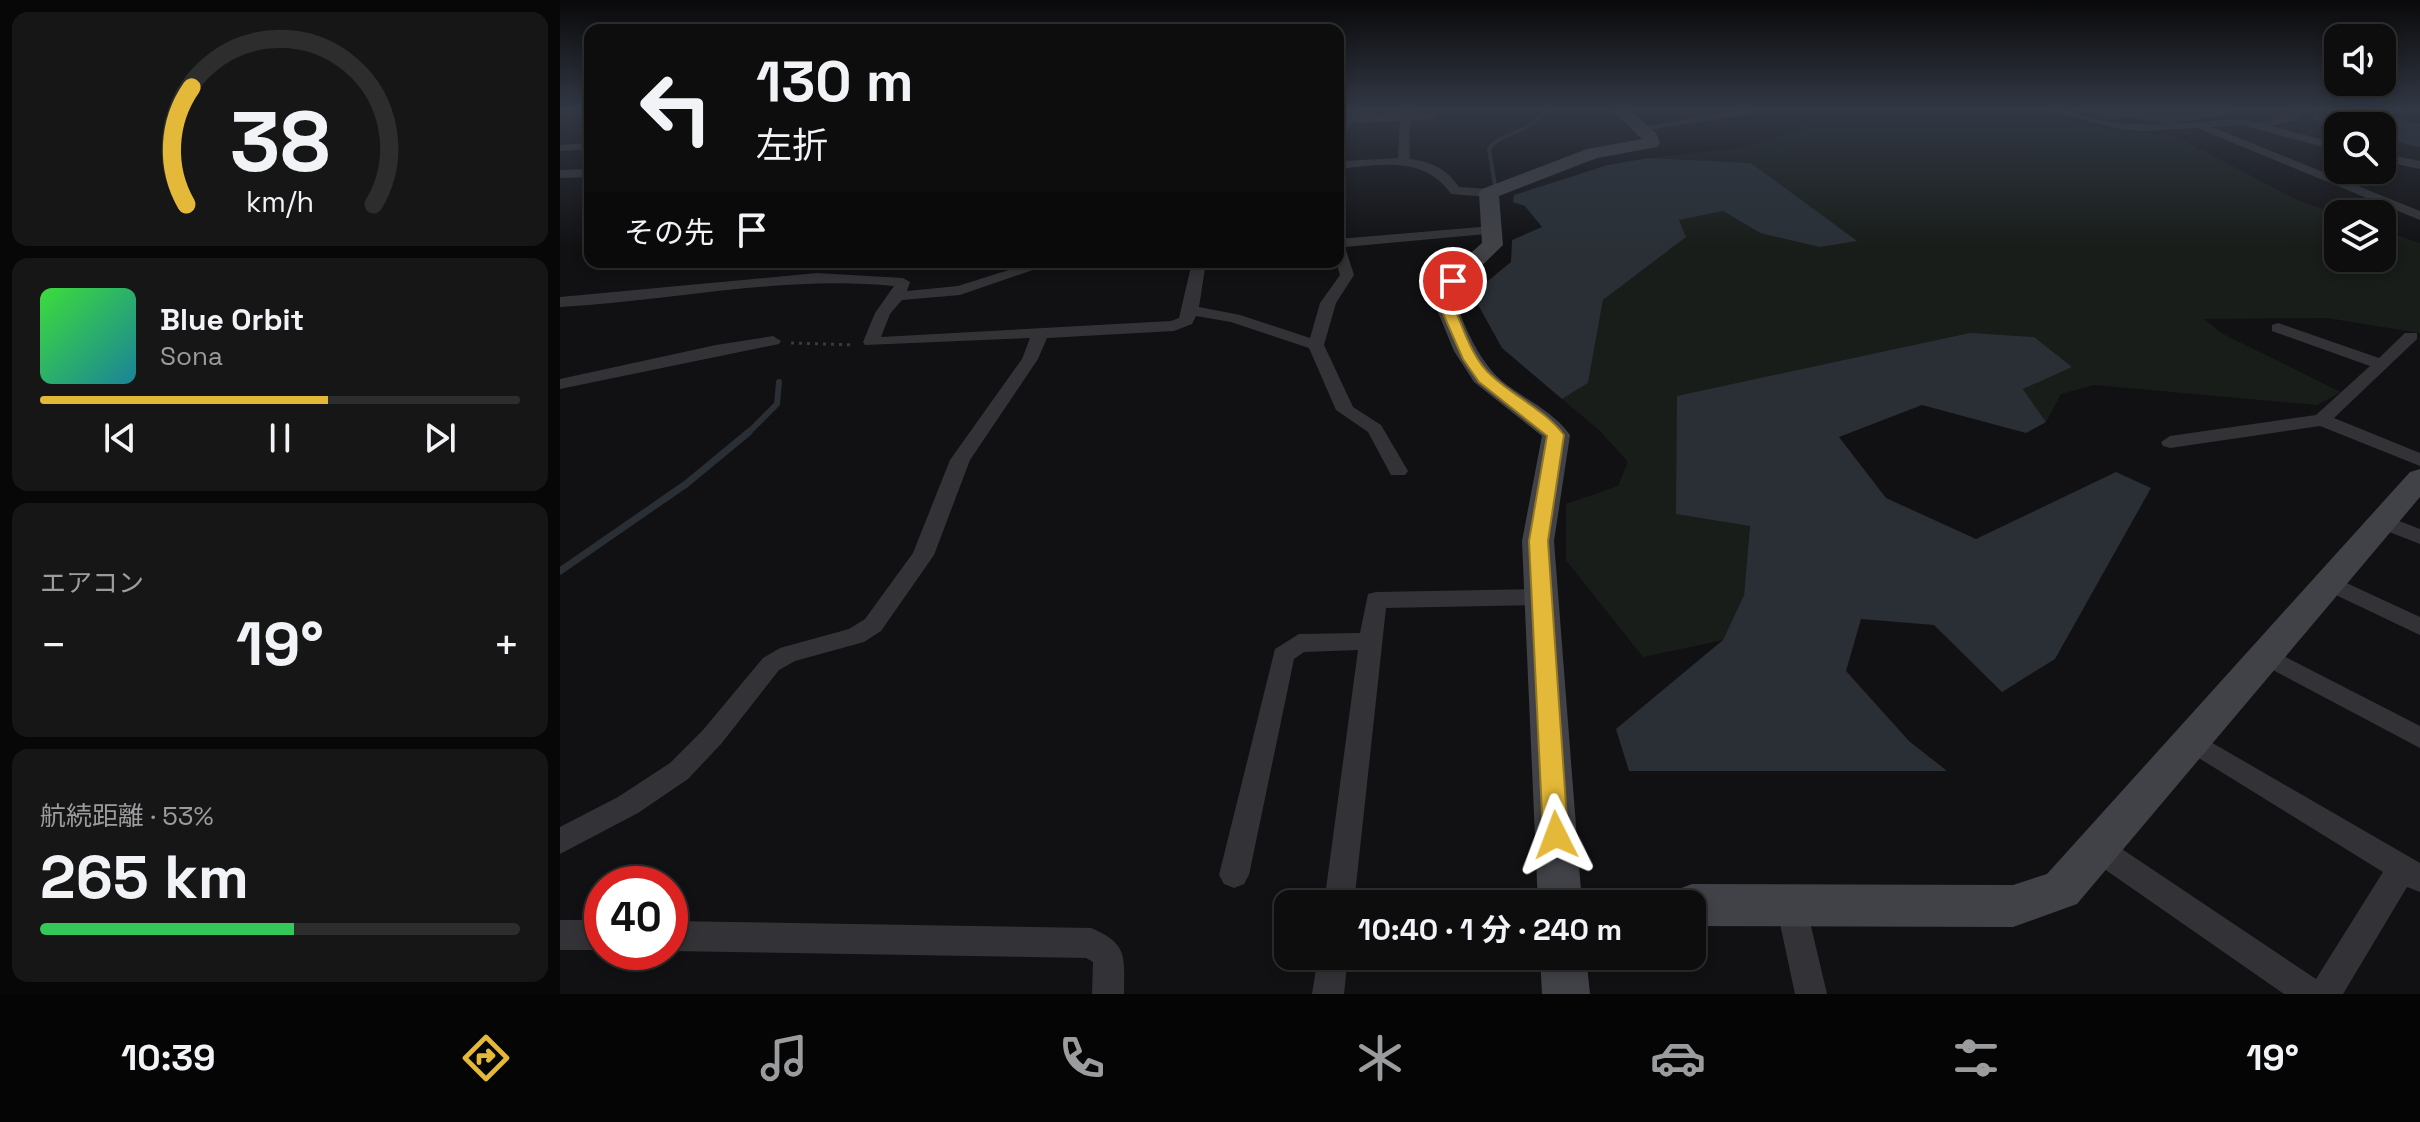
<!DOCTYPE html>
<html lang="ja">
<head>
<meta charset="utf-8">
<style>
  :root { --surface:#0d0d0e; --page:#161617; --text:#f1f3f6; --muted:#9a9c9e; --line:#2d2d2e; --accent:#e4b838 }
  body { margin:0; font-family:"Space Grotesk","Noto Sans JP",sans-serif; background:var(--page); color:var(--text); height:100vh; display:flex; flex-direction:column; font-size:30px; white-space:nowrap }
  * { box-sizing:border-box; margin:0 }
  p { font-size:26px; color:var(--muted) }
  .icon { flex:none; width:44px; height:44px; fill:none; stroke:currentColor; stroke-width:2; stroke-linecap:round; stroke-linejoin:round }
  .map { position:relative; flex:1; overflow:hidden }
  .sheet { display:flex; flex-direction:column; gap:12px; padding:12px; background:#070708; width:560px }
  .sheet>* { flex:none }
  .banner { position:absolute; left:24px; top:24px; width:760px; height:244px; border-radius:16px; box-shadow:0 4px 12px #0003,0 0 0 2px var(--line); background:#0d0d0e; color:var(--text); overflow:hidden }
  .buttons { position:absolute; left:1764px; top:24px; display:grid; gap:16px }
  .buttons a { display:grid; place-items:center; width:72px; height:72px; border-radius:16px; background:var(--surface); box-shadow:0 4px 12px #0003,0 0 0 2px var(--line); font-size:40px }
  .speed { position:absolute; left:24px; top:866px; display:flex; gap:16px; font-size:40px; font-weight:700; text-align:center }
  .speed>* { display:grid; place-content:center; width:104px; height:104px; border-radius:50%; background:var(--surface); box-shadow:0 4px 12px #0003,0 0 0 2px var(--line); line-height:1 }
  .speed .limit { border:12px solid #d22; background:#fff; color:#111 }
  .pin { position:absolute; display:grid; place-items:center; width:68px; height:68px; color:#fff; margin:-34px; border:4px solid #fff; border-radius:50%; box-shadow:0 2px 8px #0007 }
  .me { position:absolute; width:88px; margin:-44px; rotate:357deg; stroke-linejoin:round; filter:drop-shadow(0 0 6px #0008) }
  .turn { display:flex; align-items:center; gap:28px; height:168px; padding:0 40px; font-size:36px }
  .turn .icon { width:104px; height:104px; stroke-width:2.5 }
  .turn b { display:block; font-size:56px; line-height:68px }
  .then { display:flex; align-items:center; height:76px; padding:0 40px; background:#0003; gap:16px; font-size:30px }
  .big { font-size:60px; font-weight:700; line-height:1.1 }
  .sheet .card { flex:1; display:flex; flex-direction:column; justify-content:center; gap:12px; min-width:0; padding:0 28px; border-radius:16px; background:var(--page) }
  .sheet .dial { align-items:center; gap:0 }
  .dial svg { height:208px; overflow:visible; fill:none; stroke:var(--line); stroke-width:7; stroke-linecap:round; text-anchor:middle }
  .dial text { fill:var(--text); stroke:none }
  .song { display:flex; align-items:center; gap:24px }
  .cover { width:96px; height:96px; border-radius:12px; background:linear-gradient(135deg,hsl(120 70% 55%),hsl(190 70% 35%)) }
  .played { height:8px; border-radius:4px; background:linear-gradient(90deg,var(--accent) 60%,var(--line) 60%) }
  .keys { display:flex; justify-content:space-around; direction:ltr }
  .heat { display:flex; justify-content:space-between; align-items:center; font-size:44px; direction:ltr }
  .charge { height:12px; border-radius:6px; background:linear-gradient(90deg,#34c759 53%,var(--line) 0) }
  .trip { position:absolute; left:714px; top:890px; width:432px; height:80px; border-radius:16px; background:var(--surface); box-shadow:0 4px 12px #0003,0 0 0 2px var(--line); font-weight:700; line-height:80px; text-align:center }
  .tab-bar { display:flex; height:128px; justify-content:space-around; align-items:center; background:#050506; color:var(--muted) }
  .tab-bar .icon { width:56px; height:56px }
  .tab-bar .current { color:var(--accent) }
  .tab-bar b { font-size:36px; color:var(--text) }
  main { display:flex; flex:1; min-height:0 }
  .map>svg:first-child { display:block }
</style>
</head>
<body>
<main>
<section class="sheet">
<div class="card dial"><svg viewBox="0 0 100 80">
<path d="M14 69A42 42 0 1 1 86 69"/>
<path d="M14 69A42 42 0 0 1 16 24" stroke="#e4b838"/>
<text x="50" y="56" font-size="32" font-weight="700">38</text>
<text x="50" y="72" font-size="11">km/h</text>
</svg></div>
<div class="card">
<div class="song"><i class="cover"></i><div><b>Blue Orbit</b><p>Sona</p></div></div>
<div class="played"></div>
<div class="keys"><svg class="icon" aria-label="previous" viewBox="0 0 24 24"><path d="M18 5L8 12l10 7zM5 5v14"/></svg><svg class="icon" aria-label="pause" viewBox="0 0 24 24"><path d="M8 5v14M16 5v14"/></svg><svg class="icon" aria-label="next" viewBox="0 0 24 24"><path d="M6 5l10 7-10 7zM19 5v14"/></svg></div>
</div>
<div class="card"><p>エアコン</p>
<div class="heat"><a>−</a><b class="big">19°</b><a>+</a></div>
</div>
<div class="card"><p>航続距離 · 53%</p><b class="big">265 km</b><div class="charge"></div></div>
</section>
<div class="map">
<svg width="1860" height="994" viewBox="0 0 1860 994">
  <rect width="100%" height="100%" fill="#111113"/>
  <!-- green -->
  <path fill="#181d19" d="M1302,108H1455L1554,130L1615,136L1737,200L1778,214V258H1822V230L1860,243V333L1767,318L1644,319L1661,333L1781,392L1757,405L1534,385L1501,394L1486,422L1463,389L1511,366L1117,396L1190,526L1184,595L1163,640L1083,657L1006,560V504L1058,486L1068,462L1039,430L1002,399L1028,383L1043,300L1125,237L1119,220L1163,211L1200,233L1296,241L1191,163L1089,158L1185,147L1241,129L1258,115Z"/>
  <!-- water -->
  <path fill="#292f35" d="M1508,108H1673L1668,115L1609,124L1570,118L1550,120Z
    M1781,110L1860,123V147L1822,139V126H1778V130L1766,127L1751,116Z
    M1089,158L1191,163L1297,241L1260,247L1200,233L1163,211L1119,220L1126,237L1043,300L1028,383L1002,399L942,348L912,294L951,262L952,240L982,227L965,206L953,202L954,195L1048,165Z
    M1410,333L1474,337L1512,367L1463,389L1486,422L1466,433L1362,405L1279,437L1326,498L1416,539L1556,472L1591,488L1495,659L1442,692L1374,625L1301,619L1286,671L1349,741L1387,771H1069L1056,729L1163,640L1184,595L1190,526L1116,514L1117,396Z"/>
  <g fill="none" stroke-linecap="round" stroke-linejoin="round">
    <!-- stream-far2 -->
    <path stroke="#292f35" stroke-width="4" d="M935,186L929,149C938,135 958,134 971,124C979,118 984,113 993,108"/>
    <!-- stream-far1 -->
    <path stroke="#292f35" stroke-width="6" d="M187,434L217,404L219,382"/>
    <!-- stream -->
    <path stroke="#292f35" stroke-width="7" d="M0,571L126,484L189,432"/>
    <!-- path -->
    <path stroke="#393a3e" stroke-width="3" stroke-dasharray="3 5" stroke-linecap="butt" d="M231,343L294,345"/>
    <!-- lane -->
    <path stroke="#333337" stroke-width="6" d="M0,148L30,146"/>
    <!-- street -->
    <path fill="#333337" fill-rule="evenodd" d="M787,108H798L794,117L843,115L846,108H857L854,114L875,115V119L851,121L849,127L850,159C872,162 887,169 899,187L929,189L935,193L929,197L891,194C864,155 819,165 778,169V126ZM840,121L838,158L784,161L787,131L791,123Z
      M1478,108C1508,108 1534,120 1564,123C1602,127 1643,121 1682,119L1698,123L1729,116L1732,111L1760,108L1740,115L1737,120L1711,126L1778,144V151L1682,125L1652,127L1860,211V220L1637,128L1582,131L1559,129Z
      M1837,108H1860V114L1838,110Z
      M1188,109L1192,110V114L1080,131L1074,128Z
      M1822,153L1860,161V169L1822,161Z
      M30,169V177L0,178V170Z
      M932,226L937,227V233L785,247L794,275L776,303L764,345L793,407L821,425L848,471L845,475H831L808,432L776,410L749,348L671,322L636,316L632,324L614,331L487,338L478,359L410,460L374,555L321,631L304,642L235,661L219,670L161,744L128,779L78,813L0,854V827L58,797L110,763L143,730L203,658L220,648L289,629L305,619L353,553L390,460L462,359L470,338L305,345L303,342L315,313L334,286C222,275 112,301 0,307V297L257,273L343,278L350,282L347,291L398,286L474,262H496L400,295L342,300L330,314L321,337L611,321L619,318L632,262H646L639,307L680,315L750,338L760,303L780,275L776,262L778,239Z
      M1718,323L1819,358L1845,333H1857V339L1774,418L1860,453V466L1760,426L1610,448L1603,446L1601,442L1610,436L1756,415L1810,366L1712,331V325Z
      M213,336L221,341L219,344L0,389V379L156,345Z
      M1821,514L1860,529V544L1814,526L1811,521Z
      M1767,574L1860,617V635L1759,587L1756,582L1759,577Z
      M982,589L990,591L993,597L990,603L982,605L826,608L794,904H764L798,650L744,652L734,659L689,875L684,884L674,888L664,884L659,875L715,649L739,634L800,633L808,594L816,592Z
      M1704,646L1860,726V748L1696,661L1692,655L1696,649Z
      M1630,730L1860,863V892L1847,887L1783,994H1724L1527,857L1523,848L1527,839L1537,835L1547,839L1756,979L1823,872L1621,747L1617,740L1621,733Z
      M1231,891L1242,895L1246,905L1267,994H1235L1216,905L1220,895Z
      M0,920H42V950H0Z
      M110,921L531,928C569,944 564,957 564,994H532L533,962L526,958L110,951Z
      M758,956H788L784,994H752Z"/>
    <!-- secondary -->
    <path fill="#414247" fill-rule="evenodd" d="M1050,108H1068L1096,133L1100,143L1097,147L1037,158L939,196L943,245L903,284L895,300C905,328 919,361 942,381C964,399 993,411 1010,435L994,541L1022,904H978L962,541L982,436L914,382L894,351L873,300L885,276L922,243L919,193L922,189L1027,149L1082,139Z
      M1860,469V497L1517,904L1453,927L1132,926V904H1110L1116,890L1132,884L1453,885L1487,874L1850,472Z
      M980,956H1026L1030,994H982Z"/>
  </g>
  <!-- sky -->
  <linearGradient id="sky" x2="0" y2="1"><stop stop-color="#09090a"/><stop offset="0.44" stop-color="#323844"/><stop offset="1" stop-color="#323844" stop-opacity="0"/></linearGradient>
  <rect width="1860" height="248" fill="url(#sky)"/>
  <!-- route -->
  <path fill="#e4b838" stroke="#947824" stroke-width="2" d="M893,277L899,281L891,300C902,324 911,358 932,376C955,397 985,410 1004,435L988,541L1008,835L1005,843L996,846L987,843L983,835L969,541L987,436L919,382L903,359L877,300L888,278Z"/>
</svg>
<div class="buttons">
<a><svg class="icon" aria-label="sound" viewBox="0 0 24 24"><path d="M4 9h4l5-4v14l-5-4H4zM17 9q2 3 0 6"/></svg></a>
<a><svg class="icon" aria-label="search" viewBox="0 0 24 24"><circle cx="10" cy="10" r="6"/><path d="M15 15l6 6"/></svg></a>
<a><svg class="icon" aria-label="layers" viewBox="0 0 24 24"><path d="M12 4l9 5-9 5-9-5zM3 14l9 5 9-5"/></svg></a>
</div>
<div class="speed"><div class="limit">40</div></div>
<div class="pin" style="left:893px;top:281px;background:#d93025"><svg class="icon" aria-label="arrive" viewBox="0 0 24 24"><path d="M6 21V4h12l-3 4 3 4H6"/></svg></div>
<svg class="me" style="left:996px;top:835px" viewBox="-20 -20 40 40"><path d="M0-17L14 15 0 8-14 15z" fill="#e4b838" stroke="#fff" stroke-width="4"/></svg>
<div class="trip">10:40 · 1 分 · 240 m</div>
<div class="banner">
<div class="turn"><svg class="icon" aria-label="left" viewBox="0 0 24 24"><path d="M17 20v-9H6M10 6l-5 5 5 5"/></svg><div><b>130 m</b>左折</div></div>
<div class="then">その先<svg class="icon" aria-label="arrive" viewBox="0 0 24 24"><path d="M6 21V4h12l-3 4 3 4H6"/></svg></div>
</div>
</div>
</main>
<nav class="tab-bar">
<b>10:39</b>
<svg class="icon current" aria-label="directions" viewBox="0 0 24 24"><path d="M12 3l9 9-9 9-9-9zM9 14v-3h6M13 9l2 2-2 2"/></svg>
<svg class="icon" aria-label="music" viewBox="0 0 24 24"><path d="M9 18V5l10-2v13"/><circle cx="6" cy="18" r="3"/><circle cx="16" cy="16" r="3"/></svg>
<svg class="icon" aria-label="phone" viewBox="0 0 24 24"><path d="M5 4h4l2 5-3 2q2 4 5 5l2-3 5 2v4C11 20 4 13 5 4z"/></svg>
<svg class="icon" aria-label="climate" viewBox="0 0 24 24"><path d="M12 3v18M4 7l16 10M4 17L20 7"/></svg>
<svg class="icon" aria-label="car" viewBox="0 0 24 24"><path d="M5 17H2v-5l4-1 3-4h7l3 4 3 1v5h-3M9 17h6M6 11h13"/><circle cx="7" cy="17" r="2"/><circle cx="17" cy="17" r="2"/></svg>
<svg class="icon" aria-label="filters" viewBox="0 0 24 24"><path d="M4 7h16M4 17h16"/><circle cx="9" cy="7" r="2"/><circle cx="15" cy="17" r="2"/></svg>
<b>19°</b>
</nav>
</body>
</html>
